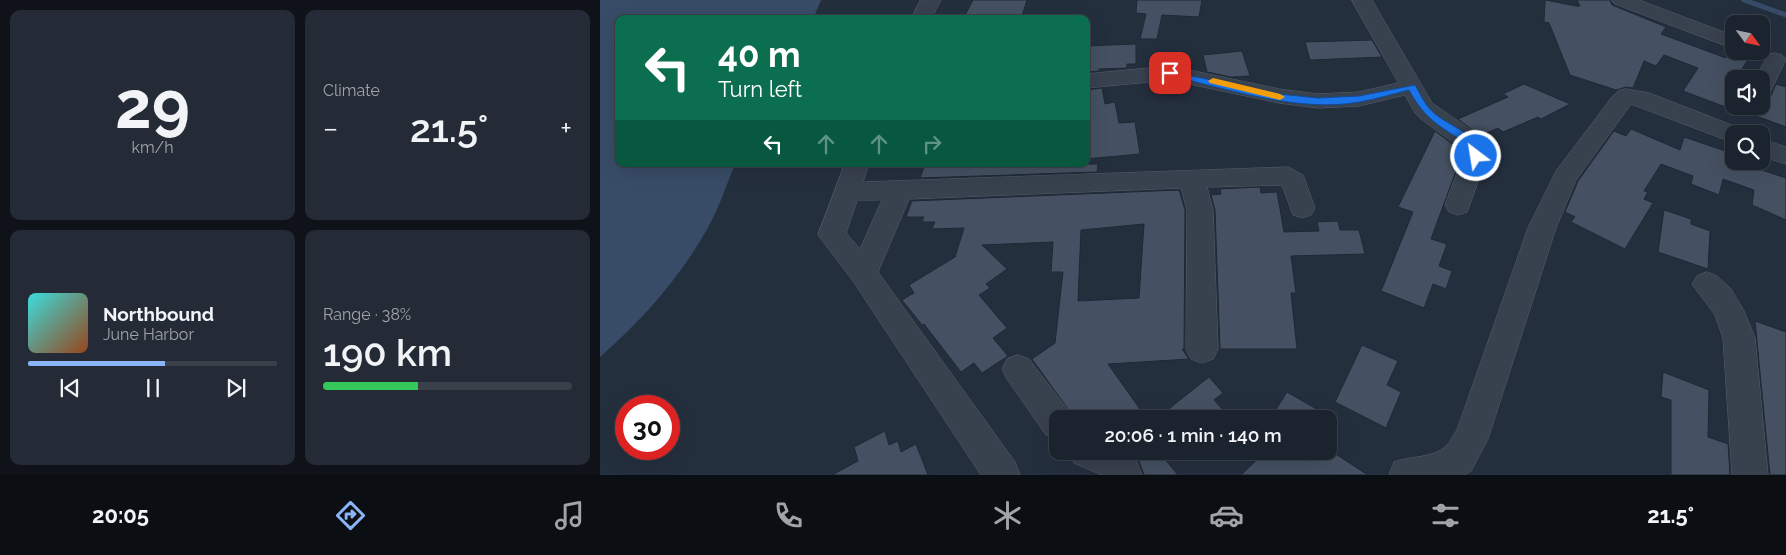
<!DOCTYPE html>
<html lang="en">
<head>
<meta charset="utf-8">
<style>
  :root { --surface:#1b232e; --page:#242b36; --text:#f1f3f6; --muted:#a0a4aa; --line:#39404a; --accent:#8ab4f8 }
  body { margin:0; font-family:Raleway,sans-serif; background:var(--page); color:var(--text); height:100vh; display:flex; flex-direction:column; font-size:19px; white-space:nowrap }
  * { box-sizing:border-box; margin:0 }
  p { font-size:16px; color:var(--muted) }
  .icon { flex:none; width:28px; height:28px; fill:none; stroke:currentColor; stroke-width:2; stroke-linecap:round; stroke-linejoin:round }
  .map { position:relative; flex:1; overflow:hidden }
  .details { display:flex; flex-direction:column; gap:10px; padding:10px; background:#0f1319; width:600px }
  .details>* { flex:none }
  .banner { position:absolute; left:15px; top:15px; width:475px; height:152px; border-radius:10px; box-shadow:0 5px 20px #0002,0 0 0 1px var(--line); background:#0b6e4f; color:#fff; overflow:hidden }
  .needle { width:32px; rotate:123deg }
  .controls { position:absolute; left:1125px; top:15px; display:grid; gap:10px }
  .controls a { display:grid; place-items:center; width:45px; height:45px; border-radius:10px; background:var(--surface); box-shadow:0 5px 20px #0002,0 0 0 1px var(--line); font-size:25px }
  .speed { position:absolute; left:15px; top:395px; display:flex; gap:10px; font-size:25px; font-weight:700; text-align:center }
  .speed>* { display:grid; place-content:center; width:65px; height:65px; border-radius:50%; background:var(--surface); box-shadow:0 5px 20px #0002,0 0 0 1px var(--line); line-height:1 }
  .speed .limit { border:8px solid #d22; background:#fff; color:#111 }
  .pin { position:absolute; display:grid; place-items:center; width:42px; height:42px; color:#fff; margin:-21px; border-radius:10px; box-shadow:0 2px 8px #0006 }
  .me { position:absolute; width:55px; margin:-28px; rotate:329deg; stroke-linejoin:round; filter:drop-shadow(0 0 4px #0008) }
  .turn { display:flex; align-items:center; gap:18px; height:105px; padding:0 20px; font-size:22px }
  .turn .icon { width:65px; height:65px; stroke-width:2.5 }
  .turn b { display:block; font-size:35px; line-height:42px }
  .lanes { display:flex; align-items:center; height:48px; padding:0 20px; background:#0003; justify-content:center; gap:25px; direction:ltr }
  .lanes .off { opacity:.35 }
  .big { font-size:38px; font-weight:600; line-height:1.1 }
  .details .widget { flex:1; display:flex; flex-direction:column; justify-content:center; gap:8px; min-width:0; padding:0 18px; border-radius:10px; background:var(--page) }
  .details .dial { align-items:center; gap:0 }
  .dial b { font-size:65px; line-height:1 }
  .song { display:flex; align-items:center; gap:15px }
  .cover { width:60px; height:60px; border-radius:8px; background:linear-gradient(135deg,hsl(180 70% 55%),hsl(20 70% 35%)) }
  .played { height:5px; border-radius:2px; background:linear-gradient(90deg,var(--accent) 55%,var(--line) 55%) }
  .keys { display:flex; justify-content:space-around; direction:ltr }
  .heat { display:flex; justify-content:space-between; align-items:center; font-size:28px; direction:ltr }
  .charge { height:8px; border-radius:4px; background:linear-gradient(90deg,#34c759 38%,var(--line) 0) }
  .details .tiles { flex:1; display:grid; gap:10px; grid-template-columns:repeat(2,1fr) }
  .trip { position:absolute; left:449px; top:410px; width:288px; height:50px; border-radius:10px; background:var(--surface); box-shadow:0 5px 20px #0002,0 0 0 1px var(--line); font-weight:600; line-height:50px; text-align:center }
  .menu { display:flex; height:80px; justify-content:space-around; align-items:center; background:#0b0e12; color:var(--muted) }
  .menu .icon { width:35px; height:35px }
  .menu .selected { color:var(--accent) }
  .menu b { font-size:22px; color:var(--text) }
  main { display:flex; flex:1; min-height:0 }
  .map>svg:first-child { display:block }
</style>
</head>
<body>
<main>
<section class="details">
<div class="tiles">
<div class="widget dial"><b>29</b><p>km/h</p></div>
<div class="widget"><p>Climate</p>
<div class="heat"><a>−</a><b class="big">21.5°</b><a>+</a></div>
</div>
<div class="widget">
<div class="song"><i class="cover"></i><div><b>Northbound</b><p>June Harbor</p></div></div>
<div class="played"></div>
<div class="keys"><svg class="icon" aria-label="previous" viewBox="0 0 24 24"><path d="M18 5L8 12l10 7zM5 5v14"/></svg><svg class="icon" aria-label="pause" viewBox="0 0 24 24"><path d="M8 5v14M16 5v14"/></svg><svg class="icon" aria-label="next" viewBox="0 0 24 24"><path d="M6 5l10 7-10 7zM19 5v14"/></svg></div>
</div>
<div class="widget"><p>Range · 38%</p><b class="big">190 km</b><div class="charge"></div></div>
</div>
</section>
<div class="map">
<svg width="1186" height="475" viewBox="0 0 1186 475">
  <rect width="100%" height="100%" fill="#242f3e"/>
  <!-- water -->
  <path fill="#394c67" d="M0,0H221L213,19H19V164H135C126,186 118,211 106,231C78,280 42,320 0,357Z"/>
  <g fill="none" stroke-linecap="round" stroke-linejoin="round">
    <!-- stream -->
    <path stroke="#394c67" stroke-width="5" d="M1144,0L1186,15"/>
  </g>
  <!-- building -->
  <path fill="#455162" stroke="#1f2835" fill-rule="evenodd" d="M373,0H427L421,19H363Z
    M537,0H602L599,17L562,15L557,39H540L546,14L536,13Z
    M945,0L976,6H980L977,0H1010L1012,5L1066,27L1061,34L1126,58L1128,54L1147,61L1142,69L1154,73L1152,76H1154L1153,79H1134V106H1161V99L1171,96L1176,84L1186,87V127L1145,112L1144,114L1083,91L1098,68L1064,55L1056,66L1044,61L1033,88L1026,87L1016,90L970,75L949,23L944,22Z
    M772,40L782,57L710,60L705,42Z
    M536,44V64H527V68L499,69V71L486,72V46Z
    M642,51L650,76L631,77L607,72L603,55Z
    M924,84L970,104L941,119L938,117L903,132L898,128L880,136L858,119L908,97L903,94Z
    M502,88L505,104L515,102L519,123L535,122L540,154L486,159V90Z
    M1031,129L1080,150L1084,137L1134,154V161L1186,178V220L1152,205L1154,190L1123,179L1119,195L1091,184L1093,176L1061,164L1044,191L1048,192L1044,199L1053,203L1025,249L971,222L975,217L965,212L978,181L1014,131L1026,136Z
    M835,131L863,152L831,239L847,244L839,266L852,271L846,289L833,284L824,308L781,291L813,212L798,207Z
    M325,164H498L497,172L320,178Z
    M660,187L661,193L677,192L684,232L719,231L717,222L738,221L740,230H759L765,254L691,256L696,293H691L697,349H620L615,210L611,195L621,194L620,189Z
    M579,190L585,210L584,349H582L589,359L508,364L547,419H475L432,359L455,343L463,272H451L453,242L382,245L407,269L386,284L390,288L379,295L407,328L393,338L408,356L382,373L374,363L361,372L324,324L322,325L302,300L314,293L309,285L355,257L364,228L332,229L335,222H322L324,217H306L312,201ZM544,224L539,298L478,301L481,230Z
    M1064,210L1091,219V224L1110,231L1108,269L1058,252Z
    M1155,321L1186,332V475H1170Z
    M762,345L798,361L787,385L801,392L786,428L735,402Z
    M1063,372L1109,390L1108,437L1128,444L1130,475H1071V400L1061,397Z
    M609,377L623,393L614,400L622,409L610,419H556Z
    M687,392L734,419H670Z
    M285,431L289,445L298,441L301,452L316,444L328,475H232L258,461L254,447Z
    M531,451H558L578,475H544L539,461Z
    M666,451H731L768,475H641Z"/>
  <g fill="none" stroke-linecap="round" stroke-linejoin="round">
    <!-- minor casing -->
    <g stroke="#565f6c" stroke-width="1">
      <path id="minor" d="M321,0H341L331,19H311Z
        M752,0H772L832,103L874,132L890,149L867,212L858,215L849,212L845,205L865,151L821,119L815,113L805,95L759,106L718,108L679,103L570,80L486,88V74L570,66L679,89L718,94L759,92L798,83Z
        M1012,0H1039L1134,36V49L1015,4Z
        M1175,53L1182,55L1186,59L1169,95L1161,97V79H1155L1168,55Z
        M1026,89L1049,93L1142,129L1145,134H1134V143L1031,104L976,180L956,228L888,439L871,471L864,475H789L794,462C810,456 833,458 845,447C850,443 853,435 857,430L928,228L956,171L1012,97L1018,91Z
        M1161,139L1186,147V164L1161,156Z
        M245,164H269L263,182L688,167L703,175L715,208L711,215L702,218L693,215L682,185L607,187L613,210L618,349L613,359L602,363L591,359L586,349L587,210L581,188L309,199L278,272L415,462L420,475H381L253,281L218,235ZM282,200L260,249L246,233L257,201Z
        M1107,272L1117,276L1131,289L1144,311L1155,338L1168,475H1132L1123,338L1115,315L1092,284L1097,276Z
        M418,355L429,359L470,413L473,419H458V440L446,435L407,379L402,369L407,359Z
        M469,451H528L537,462L542,475H502L474,463Z"/>
    </g>
    <!-- minor -->
    <use href="#minor" fill="#38414e" fill-rule="evenodd"/>
  </g>
  <!-- route -->
  <path fill="#1a73e8" stroke="#114b97" d="M567,71L679,94L718,98L759,96L815,85C821,95 825,106 835,114C850,126 872,133 883,149L881,156L876,160L872,159V149L869,145C840,126 826,121 809,90C793,94 776,99 760,102C698,113 630,89 570,76L566,73Z"/>
  <!-- slow -->
  <path fill="#f59e0b" d="M613,78L680,94L685,97L680,100L610,83L608,81Z"/>
</svg>
<div class="controls">
<a><svg class="needle" viewBox="-14 -14 28 28"><path d="M0-13l5 13h-10z" fill="#e53935"/><path d="M0 13l5-13h-10z" fill="#a0a4aa"/></svg></a>
<a><svg class="icon" aria-label="sound" viewBox="0 0 24 24"><path d="M4 9h4l5-4v14l-5-4H4zM17 9q2 3 0 6"/></svg></a>
<a><svg class="icon" aria-label="search" viewBox="0 0 24 24"><circle cx="10" cy="10" r="6"/><path d="M15 15l6 6"/></svg></a>
</div>
<div class="speed"><div class="limit">30</div></div>
<div class="pin" style="left:570px;top:73px;background:#d93025"><svg class="icon" aria-label="arrive" viewBox="0 0 24 24"><path d="M6 21V4h12l-3 4 3 4H6"/></svg></div>
<svg class="me" style="left:876px;top:156px" viewBox="-20 -20 40 40"><circle r="17" fill="#1a73e8" stroke="#fff" stroke-width="3"/><path d="M0-11L8 9 0 5-8 9z" fill="#fff"/></svg>
<div class="trip">20:06 · 1 min · 140 m</div>
<div class="banner">
<div class="turn"><svg class="icon" aria-label="left" viewBox="0 0 24 24"><path d="M17 20v-9H6M10 6l-5 5 5 5"/></svg><div><b>40 m</b>Turn left</div></div>
<div class="lanes"><svg class="icon" aria-label="left" viewBox="0 0 24 24"><path d="M17 20v-9H6M10 6l-5 5 5 5"/></svg><svg class="icon off" aria-label="ahead" viewBox="0 0 24 24"><path d="M12 20V5M6 11l6-6 6 6"/></svg><svg class="icon off" aria-label="ahead" viewBox="0 0 24 24"><path d="M12 20V5M6 11l6-6 6 6"/></svg><svg class="icon off" aria-label="right" viewBox="0 0 24 24"><path d="M7 20v-9h11M14 6l5 5-5 5"/></svg></div>
</div>
</div>
</main>
<nav class="menu">
<b>20:05</b>
<svg class="icon selected" aria-label="directions" viewBox="0 0 24 24"><path d="M12 3l9 9-9 9-9-9zM9 14v-3h6M13 9l2 2-2 2"/></svg>
<svg class="icon" aria-label="music" viewBox="0 0 24 24"><path d="M9 18V5l10-2v13"/><circle cx="6" cy="18" r="3"/><circle cx="16" cy="16" r="3"/></svg>
<svg class="icon" aria-label="phone" viewBox="0 0 24 24"><path d="M5 4h4l2 5-3 2q2 4 5 5l2-3 5 2v4C11 20 4 13 5 4z"/></svg>
<svg class="icon" aria-label="climate" viewBox="0 0 24 24"><path d="M12 3v18M4 7l16 10M4 17L20 7"/></svg>
<svg class="icon" aria-label="car" viewBox="0 0 24 24"><path d="M5 17H2v-5l4-1 3-4h7l3 4 3 1v5h-3M9 17h6M6 11h13"/><circle cx="7" cy="17" r="2"/><circle cx="17" cy="17" r="2"/></svg>
<svg class="icon" aria-label="filters" viewBox="0 0 24 24"><path d="M4 7h16M4 17h16"/><circle cx="9" cy="7" r="2"/><circle cx="15" cy="17" r="2"/></svg>
<b>21.5°</b>
</nav>
</body>
</html>
